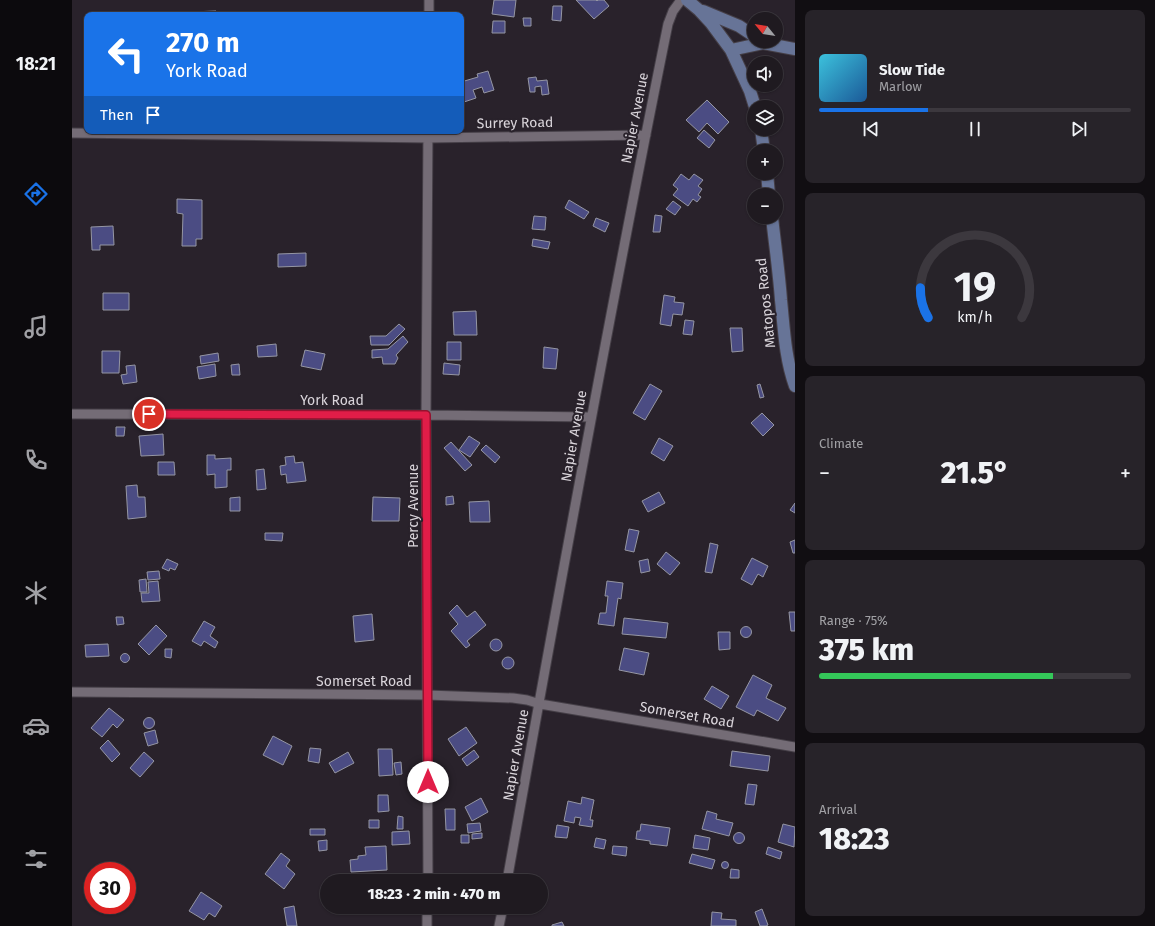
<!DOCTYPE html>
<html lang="en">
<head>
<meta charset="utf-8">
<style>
  :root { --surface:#1f1a20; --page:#272329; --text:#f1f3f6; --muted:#a1a1a5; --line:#3c383e; --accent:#1a73e8 }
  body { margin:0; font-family:"Fira Sans",sans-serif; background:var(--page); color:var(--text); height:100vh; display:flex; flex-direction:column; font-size:15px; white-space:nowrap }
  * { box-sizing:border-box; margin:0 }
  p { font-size:13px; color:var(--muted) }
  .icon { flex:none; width:22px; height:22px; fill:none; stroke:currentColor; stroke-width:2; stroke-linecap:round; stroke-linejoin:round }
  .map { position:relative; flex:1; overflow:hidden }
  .details { display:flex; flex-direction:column; gap:10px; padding:10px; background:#110e12; width:360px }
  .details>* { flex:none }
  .guide { position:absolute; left:12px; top:12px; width:380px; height:122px; border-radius:8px; box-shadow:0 1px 3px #0004,0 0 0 1px var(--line); background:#1a73e8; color:#fff; overflow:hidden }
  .needle { width:26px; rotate:300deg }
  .buttons { position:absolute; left:675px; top:12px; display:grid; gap:8px }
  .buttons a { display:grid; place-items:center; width:36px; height:36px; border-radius:50%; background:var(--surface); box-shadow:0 1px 3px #0004,0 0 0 1px var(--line); font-size:20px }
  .speed { position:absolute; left:12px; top:862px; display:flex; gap:8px; font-size:20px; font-weight:700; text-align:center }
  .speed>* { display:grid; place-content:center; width:52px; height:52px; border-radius:50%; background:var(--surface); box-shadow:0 1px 3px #0004,0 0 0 1px var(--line); line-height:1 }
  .speed .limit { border:6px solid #d22; background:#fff; color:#111 }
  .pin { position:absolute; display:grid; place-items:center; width:34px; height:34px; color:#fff; margin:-17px; border:2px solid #fff; border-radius:50%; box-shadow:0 1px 4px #0007 }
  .me { position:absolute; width:44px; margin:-22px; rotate:0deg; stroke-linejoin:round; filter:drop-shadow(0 0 3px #0008) }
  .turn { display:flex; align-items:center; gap:14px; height:84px; padding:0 16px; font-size:18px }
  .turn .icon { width:52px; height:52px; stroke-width:2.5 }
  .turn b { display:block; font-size:28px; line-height:34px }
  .then { display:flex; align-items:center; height:38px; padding:0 16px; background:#0003; gap:8px; font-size:15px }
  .big { font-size:30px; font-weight:800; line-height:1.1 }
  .details .card { flex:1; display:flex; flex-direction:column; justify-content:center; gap:6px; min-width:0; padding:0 14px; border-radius:8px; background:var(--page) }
  .details .dial { align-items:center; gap:0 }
  .dial svg { height:104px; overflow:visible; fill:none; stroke:var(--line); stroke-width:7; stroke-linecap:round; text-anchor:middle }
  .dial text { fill:var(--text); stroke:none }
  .song { display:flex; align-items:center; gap:12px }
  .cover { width:48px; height:48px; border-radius:6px; background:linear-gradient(135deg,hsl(190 70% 55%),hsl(210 70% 35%)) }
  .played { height:4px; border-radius:2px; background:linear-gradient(90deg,var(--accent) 35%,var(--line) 35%) }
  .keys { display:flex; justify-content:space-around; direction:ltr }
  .heat { display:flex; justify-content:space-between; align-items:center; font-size:22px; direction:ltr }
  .charge { height:6px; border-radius:3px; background:linear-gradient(90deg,#34c759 75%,var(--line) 0) }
  .trip { position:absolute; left:248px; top:874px; width:228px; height:40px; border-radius:20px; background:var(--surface); box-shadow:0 1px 3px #0004,0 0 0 1px var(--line); font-weight:800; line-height:40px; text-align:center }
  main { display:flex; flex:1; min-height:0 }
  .menu { display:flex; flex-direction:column; width:72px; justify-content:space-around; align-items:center; background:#0c0a0d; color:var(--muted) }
  .menu .icon { width:28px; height:28px }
  .menu .active { color:var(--accent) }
  .menu b { font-size:18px; color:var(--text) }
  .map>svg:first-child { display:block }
</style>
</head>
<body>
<main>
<nav class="menu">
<b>18:21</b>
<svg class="icon active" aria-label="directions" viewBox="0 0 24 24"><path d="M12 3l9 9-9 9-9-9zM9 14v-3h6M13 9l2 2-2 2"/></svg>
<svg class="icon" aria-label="music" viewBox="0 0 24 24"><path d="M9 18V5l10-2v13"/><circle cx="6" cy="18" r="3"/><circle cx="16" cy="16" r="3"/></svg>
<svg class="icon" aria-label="phone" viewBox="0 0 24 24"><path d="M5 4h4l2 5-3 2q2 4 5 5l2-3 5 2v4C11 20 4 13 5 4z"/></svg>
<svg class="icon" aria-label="climate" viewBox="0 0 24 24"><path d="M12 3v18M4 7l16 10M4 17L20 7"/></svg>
<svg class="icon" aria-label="car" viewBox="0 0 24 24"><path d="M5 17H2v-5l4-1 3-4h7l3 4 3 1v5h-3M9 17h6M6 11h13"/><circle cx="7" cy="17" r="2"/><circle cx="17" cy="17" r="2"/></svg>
<svg class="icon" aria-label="filters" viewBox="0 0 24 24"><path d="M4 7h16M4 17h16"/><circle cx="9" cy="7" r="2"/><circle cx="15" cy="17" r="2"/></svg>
</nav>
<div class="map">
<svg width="723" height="926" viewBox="0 0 723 926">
  <rect width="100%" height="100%" fill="#29222b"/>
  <!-- building -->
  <path fill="#4b4c83" stroke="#9596a3" d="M422,0H444L442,17L420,14Z
    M504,0H524L525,1L526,0H532L537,6L522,19Z
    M481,6H490L489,21L480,20Z
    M144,11V15H119V12Z
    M451,18H459V26H452Z
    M421,21H433V33H420Z
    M416,71L422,90L412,93L410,87L401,90L404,98L389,103V92L390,91L389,82L406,77L405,74Z
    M464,77L465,81L475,80L477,94L470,95L469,86L463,87V92H458L456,78Z
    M635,100L657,122L646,134L635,123L627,132L614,120Z
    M632,130L643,140L637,148L625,138Z
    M609,174L617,180L622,174L631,180L626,186L630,189L626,195L629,197L625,202L621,199L616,206L601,195L606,189L601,185Z
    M105,199L130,200V239H124V246H110L111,214L105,213Z
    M497,200L517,212L512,219L493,208Z
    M601,201L609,207L603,215L594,209Z
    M583,215L590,216L588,232H581Z
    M462,216L474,217L473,230L460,229Z
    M524,218L537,223L533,232L521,226Z
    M41,226L42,245H28V250H20L19,227Z
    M461,239L478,242L476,249L460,246Z
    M234,253V266L206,267V254Z
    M31,293H57V310H31Z
    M592,295L603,297L602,302L612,303L610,315L601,314L599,326L588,324Z
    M404,311L405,335H382L381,312Z
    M613,320L622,321L620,335L611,334Z
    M327,324L333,329L317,345H299L298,336H314Z
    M658,328H670L671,351L660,352Z
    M331,336L336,342L324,355L326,358L323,364H311L310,357L300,358V350L316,349Z
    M375,342H389V360H375Z
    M204,344L205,356L186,357L185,346Z
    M472,347L486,349L484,369L471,368Z
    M233,350L253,354L249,370L229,366Z
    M30,351H48L47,373H30Z
    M146,353L147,361L129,364L128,356Z
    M372,363L388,365L387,375L371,374Z
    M143,364L144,376L127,379L125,367Z
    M167,364L168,375H160L159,365Z
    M63,365L65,382L51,384L49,375L55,374L54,366Z
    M578,384L590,391L573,420L561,413Z
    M688,384L692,397L688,398L685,385Z
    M690,413L702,425L691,436L679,423Z
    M44,427H53L52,436H44Z
    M91,434L92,455L69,456L67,436Z
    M397,436L408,443L398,457L387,450Z
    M587,438L601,446L592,461L579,453Z
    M379,442L400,465L393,471L372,448Z
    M414,445L428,457L423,463L409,450Z
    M135,455H143V459L159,458V470H155V487L143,488V474L135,475Z
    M222,456L223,463L231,462L234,481L215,483L214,474L209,475L208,466L214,465L213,457Z
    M86,462H102L103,475H86Z
    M192,469L194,489L185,490L184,470Z
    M65,485L66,497H73L74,517L56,519L54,486Z
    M587,492L593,503L576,512L570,501Z
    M381,496L382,504L374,505V497Z
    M168,497V511H158V498Z
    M301,497L328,498L327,521H300Z
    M417,501L418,522H398L397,502Z
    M723,503V513L718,510Z
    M557,529L567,531L562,552L553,550Z
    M193,533H211L210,541L193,540Z
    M723,540V553H721L718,542Z
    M638,543L646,545L640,573L633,572Z
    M594,552L608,563L598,575L585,564Z
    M680,558L696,566L691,577L686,574L680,585L669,579Z
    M95,559L106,564L103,570L98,568L97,571L90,568Z
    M576,559L578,571L569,573L567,561Z
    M87,571L88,579L76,580L75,572Z
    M74,579L75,592H68L67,580Z
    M86,581L88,601L70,602L69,593H77L76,582Z
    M535,581L551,583L549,599L546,598L542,626L526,624L528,613H534L536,596H533Z
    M385,605L395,617L403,611L414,625L395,641L398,645L394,648L379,631L386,624L377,613Z
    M717,612H723V631H719Z
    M300,614L302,640L283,642L281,616Z
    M44,617H51L52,624L45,625Z
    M552,618L596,623L594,638L550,634Z
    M132,621L143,627L138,636L146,642L143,648L132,641L129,646L120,641Z
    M84,625L95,636L77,655L66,644Z
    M668.5 632a5.5 5.5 0 1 1 11 0a5.5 5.5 0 1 1-11 0Z
    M646,632H658V649L647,650Z
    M418 645a6 6 0 1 1 12 0a6 6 0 1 1-12 0Z
    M36,644L37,656L14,657L13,645Z
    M552,648L577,653L572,675L547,670Z
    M93,649H100L99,658L93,657Z
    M48.5 658a4.5 4.5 0 1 1 9 0a4.5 4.5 0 1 1-9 0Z
    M430 663a6 6 0 1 1 12 0a6 6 0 1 1-12 0Z
    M681,675L700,685L694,698L714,708L706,721L685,710L682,716L664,707Z
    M640,686L657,696L649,709L632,699Z
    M37,708L52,720L45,728L41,724L30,737L19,728Z
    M71.5 723a5.5 5.5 0 1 1 11 0a5.5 5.5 0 1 1-11 0Z
    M394,727L405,743L387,756L376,739Z
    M83,730L86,743L76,746L72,733Z
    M201,736L220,746L211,765L191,755Z
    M36,740L48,754L40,762L28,748Z
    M238,748L249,749L247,763L236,761Z
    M306,749H320L321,775L307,776Z
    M402,750L407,757L395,766L390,759Z
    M660,751L698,756L696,771L658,766Z
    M72,752L82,761L68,777L58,768Z
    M276,752L282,763L263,773L257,763Z
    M329,762L330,774L324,775L322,763Z
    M676,784L685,785L682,805L673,804Z
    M306,795H316L317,811L306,812Z
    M510,797L522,800L518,820H521L520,827L507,825L509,818L503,817L502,823L492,821L496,801L509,804Z
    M409,798L416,812L400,821L393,807Z
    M373,809H383V830H374Z
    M635,811L645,814L644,819L661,823L657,836L630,829Z
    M326,816L331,817V829H325Z
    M297,820H307V828H297Z
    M408,823L409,831L396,833L395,824Z
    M569,824L598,828L595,846L578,844V841L564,839L565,831H568Z
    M711,824L723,827L722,847L706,842Z
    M485,825L497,827L495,838L483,837Z
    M238,829H253V835H238Z
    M337,831L338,844L320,845V832Z
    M661.5 838a5.5 5.5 0 1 1 11 0a5.5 5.5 0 1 1-11 0Z
    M410,833V838L400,839V834Z
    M389,835H397V843H389Z
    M623,835L638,838L636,850L621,848Z
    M524,838L534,840L532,849L522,847Z
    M255,840V850L247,851L246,841Z
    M314,846L315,870L279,872L278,860L286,859V856L294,855L293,847Z
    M541,846L555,847L554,856L540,854Z
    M696,847L710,852L708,859L694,854Z
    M209,853L218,860L214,866L223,874L212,889L193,874Z
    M620,854L643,860L640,869L617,863Z
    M649.5 865a3.5 3.5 0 1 1 7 0a3.5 3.5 0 1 1-7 0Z
    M659,869L667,870V878H658Z
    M129,892L150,906L143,917L137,913L132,920L117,911Z
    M222,906L225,926H215L212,908Z
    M690,909L696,925L694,926H688L683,912Z
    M640,912L650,913L649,919L664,920V926H639Z
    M490,922L492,926H480V925Z"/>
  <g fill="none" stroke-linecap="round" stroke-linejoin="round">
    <!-- street casing -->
    <g stroke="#453f47" stroke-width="11">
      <path id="street" d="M357,15V0
        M0,133L356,138L574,135
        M0,414L354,415L519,417
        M0,692L355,695L441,698L455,700L468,704L723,747
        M356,881L354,415L356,131
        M435,881C486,595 538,309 596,24L601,11L609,0
        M355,926V907
        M427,926L431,907"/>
    </g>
    <!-- secondary casing -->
    <g stroke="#453f47" stroke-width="14">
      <path id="secondary" d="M615,0L627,10L639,23L659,50L678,91L683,107
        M631,11L667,26L682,36
        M659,50L691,43L723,49
        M689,129L692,151
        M695,173L697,195
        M700,217C703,245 707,272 709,300C712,329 713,358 723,386"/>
    </g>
    <!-- street -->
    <use href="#street" stroke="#746c76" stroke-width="9"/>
    <!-- secondary -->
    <use href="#secondary" stroke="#677497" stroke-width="12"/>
  </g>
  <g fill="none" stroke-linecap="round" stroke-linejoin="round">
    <!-- route casing -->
    <g stroke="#92132f" stroke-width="10">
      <path id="route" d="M77,414L354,415L356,782"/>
    </g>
    <!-- route -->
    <use href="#route" stroke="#e11d48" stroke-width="7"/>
  </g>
  <g text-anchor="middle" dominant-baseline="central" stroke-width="4" stroke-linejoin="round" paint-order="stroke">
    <!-- street labels -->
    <g font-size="14" fill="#d9d4da" stroke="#29222b">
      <text transform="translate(563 118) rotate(-79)">Napier Avenue</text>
      <text transform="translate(443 123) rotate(-1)">Surrey Road</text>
      <text transform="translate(694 303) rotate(-96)">Matopos Road</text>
      <text x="260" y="400">York Road</text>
      <text transform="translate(502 436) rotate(-80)">Napier Avenue</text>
      <text transform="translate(341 506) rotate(-90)">Percy Avenue</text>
      <text x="292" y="681">Somerset Road</text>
      <text transform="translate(615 715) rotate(10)">Somerset Road</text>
      <text transform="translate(444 755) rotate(-80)">Napier Avenue</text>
    </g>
  </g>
</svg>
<div class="buttons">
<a><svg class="needle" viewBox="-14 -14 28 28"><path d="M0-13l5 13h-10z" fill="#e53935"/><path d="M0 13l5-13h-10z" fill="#a1a1a5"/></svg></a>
<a><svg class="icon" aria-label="sound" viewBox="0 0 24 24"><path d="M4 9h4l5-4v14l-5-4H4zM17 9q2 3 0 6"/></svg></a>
<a><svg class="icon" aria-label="layers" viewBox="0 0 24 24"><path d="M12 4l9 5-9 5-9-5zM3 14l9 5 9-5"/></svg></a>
<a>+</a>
<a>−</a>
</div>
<div class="speed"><div class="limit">30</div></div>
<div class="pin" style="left:77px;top:414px;background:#d93025"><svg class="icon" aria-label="arrive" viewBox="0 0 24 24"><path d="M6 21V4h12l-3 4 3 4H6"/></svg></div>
<svg class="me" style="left:356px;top:782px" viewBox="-20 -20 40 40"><circle r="19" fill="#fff"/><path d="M0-13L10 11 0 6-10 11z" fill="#e11d48"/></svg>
<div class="trip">18:23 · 2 min · 470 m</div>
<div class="guide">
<div class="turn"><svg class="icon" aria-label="left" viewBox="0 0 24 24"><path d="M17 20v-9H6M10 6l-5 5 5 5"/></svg><div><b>270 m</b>York Road</div></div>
<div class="then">Then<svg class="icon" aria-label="arrive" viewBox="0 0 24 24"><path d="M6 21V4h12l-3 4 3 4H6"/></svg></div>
</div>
</div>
<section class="details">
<div class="card">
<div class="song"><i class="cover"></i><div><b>Slow Tide</b><p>Marlow</p></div></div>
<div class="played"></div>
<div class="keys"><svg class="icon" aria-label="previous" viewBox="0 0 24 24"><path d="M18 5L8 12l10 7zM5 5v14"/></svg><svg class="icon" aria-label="pause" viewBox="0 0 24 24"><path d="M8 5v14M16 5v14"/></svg><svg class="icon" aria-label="next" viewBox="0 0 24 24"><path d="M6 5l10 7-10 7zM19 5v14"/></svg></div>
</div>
<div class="card dial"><svg viewBox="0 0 100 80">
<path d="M14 69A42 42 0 1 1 86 69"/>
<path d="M14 69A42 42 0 0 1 8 46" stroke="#1a73e8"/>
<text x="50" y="56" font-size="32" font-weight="700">19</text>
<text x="50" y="72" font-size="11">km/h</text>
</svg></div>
<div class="card"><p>Climate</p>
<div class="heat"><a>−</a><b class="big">21.5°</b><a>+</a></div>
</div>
<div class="card"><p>Range · 75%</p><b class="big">375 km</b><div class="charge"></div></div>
<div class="card"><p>Arrival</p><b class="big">18:23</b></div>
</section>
</main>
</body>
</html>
